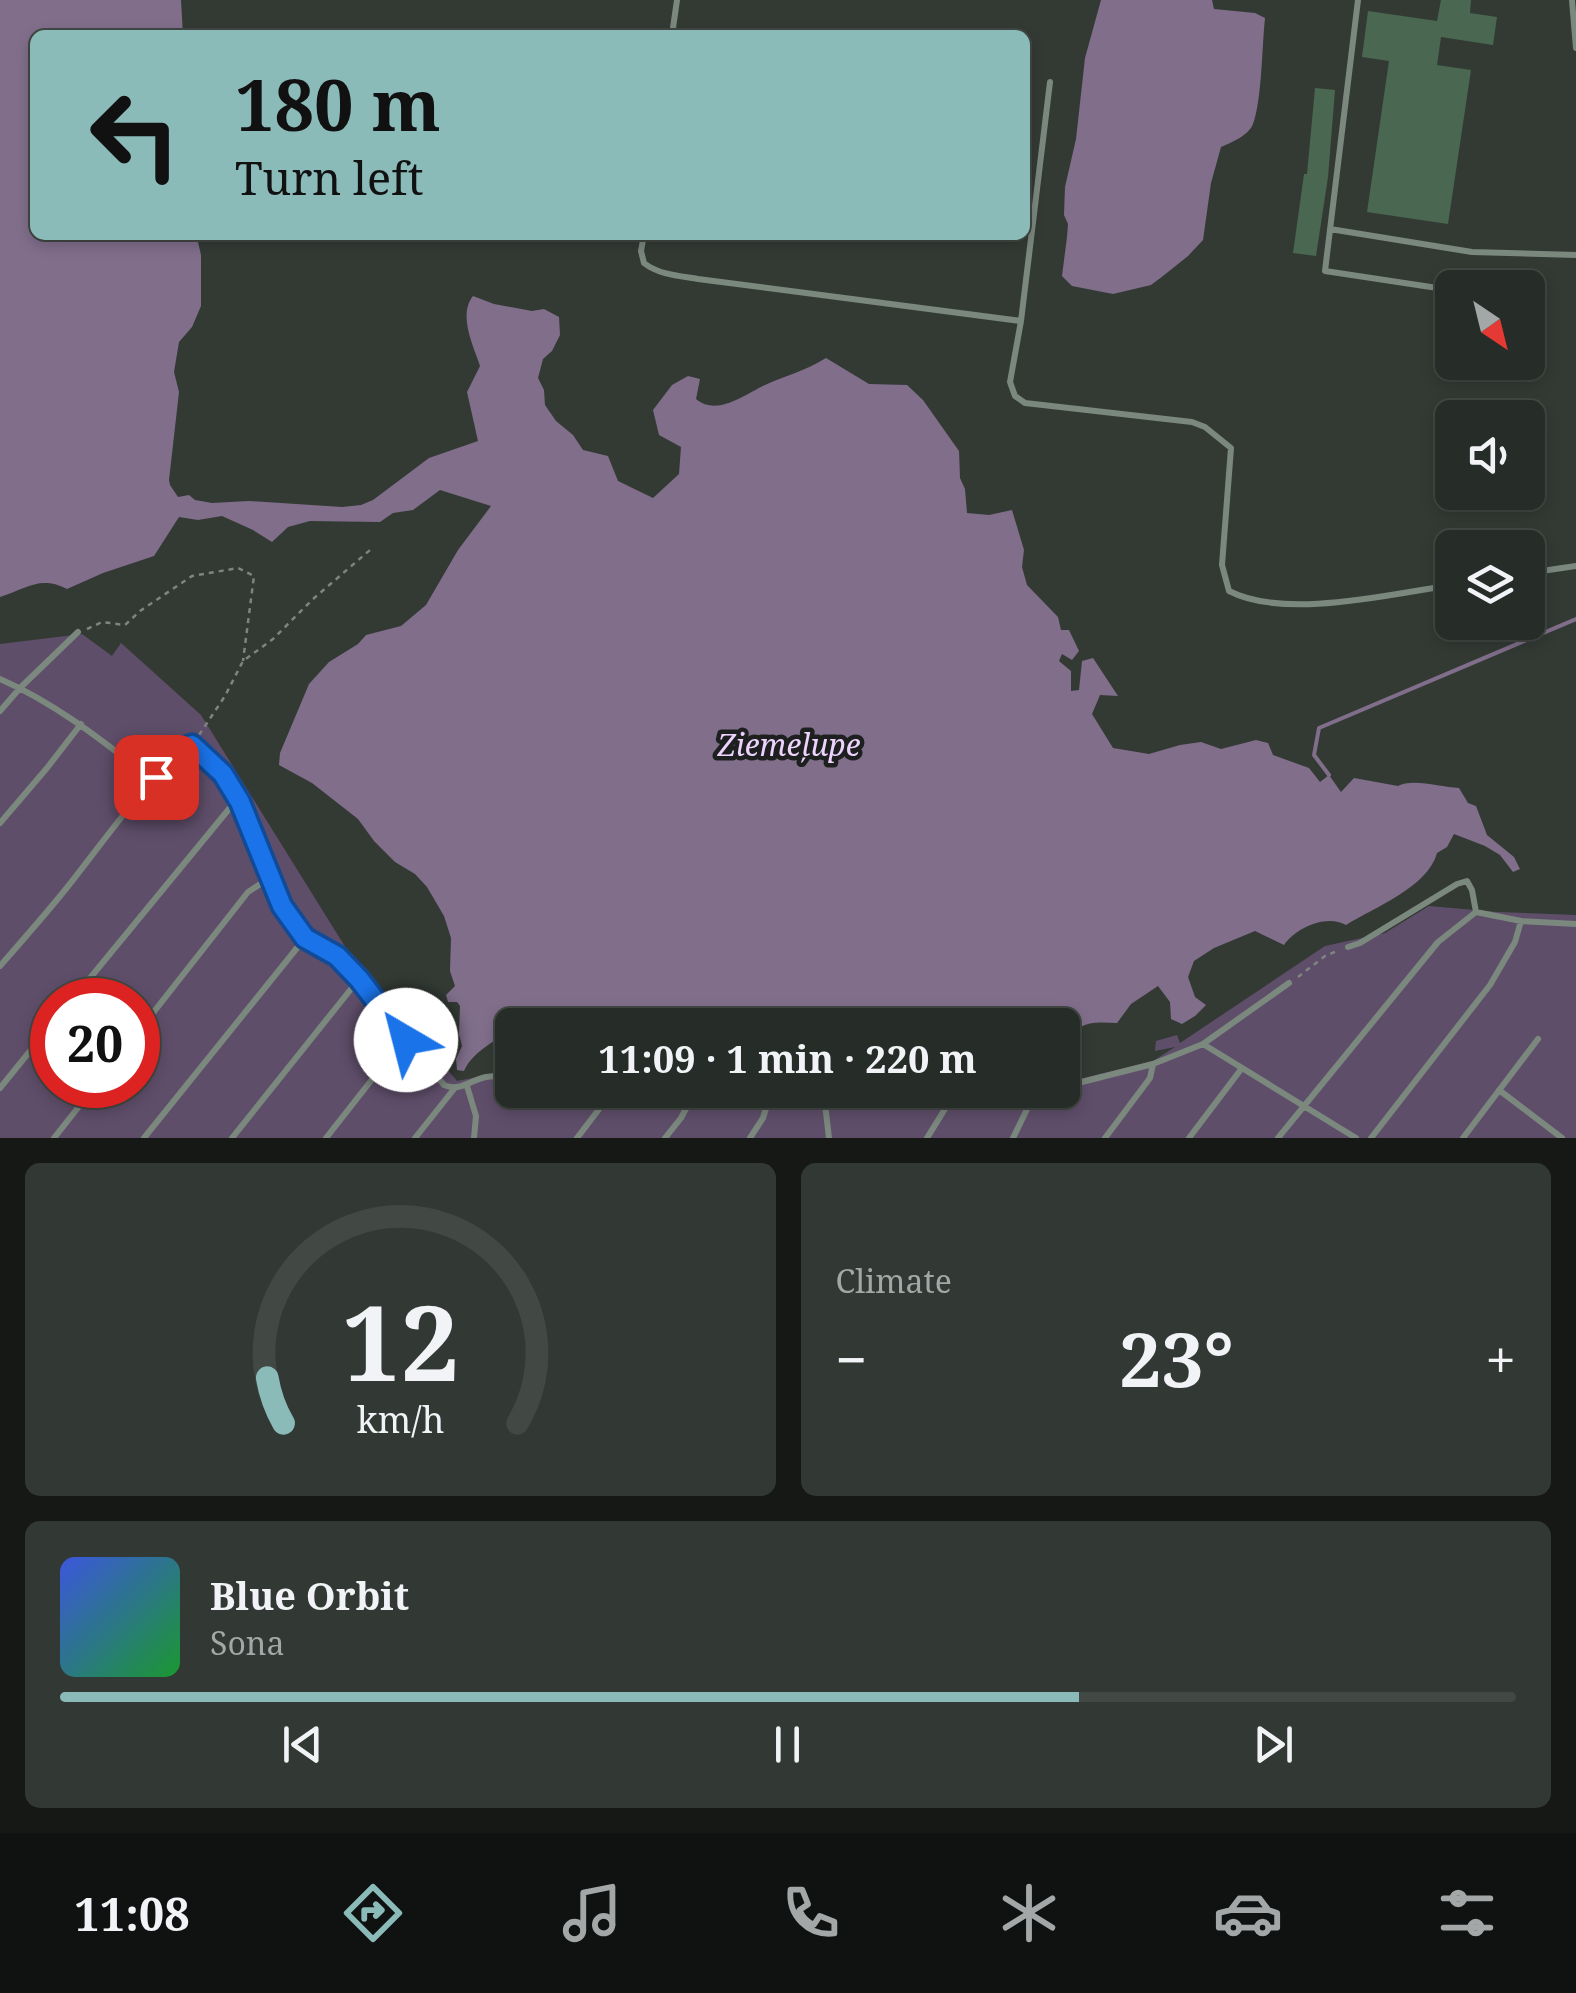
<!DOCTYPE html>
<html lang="en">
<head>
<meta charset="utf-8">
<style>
  :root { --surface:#262c27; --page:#323833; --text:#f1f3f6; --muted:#a4a7a7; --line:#424844; --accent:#8bbbb9 }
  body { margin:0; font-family:"Noto Serif",serif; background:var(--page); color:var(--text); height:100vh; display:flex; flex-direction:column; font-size:38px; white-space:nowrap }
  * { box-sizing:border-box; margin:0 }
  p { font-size:32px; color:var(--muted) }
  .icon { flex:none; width:55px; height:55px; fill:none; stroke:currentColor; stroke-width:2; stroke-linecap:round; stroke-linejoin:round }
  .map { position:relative; height:1138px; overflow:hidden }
  .sheet { display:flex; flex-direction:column; gap:25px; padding:25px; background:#151815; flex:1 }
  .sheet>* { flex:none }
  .hud { position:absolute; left:30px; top:30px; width:1000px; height:210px; border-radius:15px; box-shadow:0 5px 15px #0003,0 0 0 2px var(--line); background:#8bbbb9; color:#111; overflow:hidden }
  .needle { width:65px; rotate:145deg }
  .fabs { position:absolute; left:1435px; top:270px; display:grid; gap:20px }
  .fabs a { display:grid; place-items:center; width:110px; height:110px; border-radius:15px; background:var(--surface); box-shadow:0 5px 15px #0003,0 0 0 2px var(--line); font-size:50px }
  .speed { position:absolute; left:30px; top:978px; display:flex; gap:20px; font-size:50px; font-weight:700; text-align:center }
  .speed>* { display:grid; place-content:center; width:130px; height:130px; border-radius:50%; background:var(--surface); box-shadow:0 5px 15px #0003,0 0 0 2px var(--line); line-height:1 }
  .speed .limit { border:15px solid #d22; background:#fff; color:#111 }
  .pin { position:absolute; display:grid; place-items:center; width:85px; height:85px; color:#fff; margin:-42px; border-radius:20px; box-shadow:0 5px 15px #0006 }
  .me { position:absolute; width:110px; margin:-55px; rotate:323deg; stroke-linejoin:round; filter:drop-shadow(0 0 8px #0008) }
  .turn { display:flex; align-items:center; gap:35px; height:210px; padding:0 40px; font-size:45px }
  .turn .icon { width:130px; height:130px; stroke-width:2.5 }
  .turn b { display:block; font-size:70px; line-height:85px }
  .big { font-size:75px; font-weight:700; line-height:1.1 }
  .sheet .card { flex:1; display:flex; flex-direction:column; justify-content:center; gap:15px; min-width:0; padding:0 35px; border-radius:15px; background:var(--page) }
  .sheet .dial { align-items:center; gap:0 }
  .dial svg { height:260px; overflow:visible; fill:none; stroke:var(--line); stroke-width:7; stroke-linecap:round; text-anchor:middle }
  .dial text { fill:var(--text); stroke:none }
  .song { display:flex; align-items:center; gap:30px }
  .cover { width:120px; height:120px; border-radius:15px; background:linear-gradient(135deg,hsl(230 70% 55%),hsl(130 70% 35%)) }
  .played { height:10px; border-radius:5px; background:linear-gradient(90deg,var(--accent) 70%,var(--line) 70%) }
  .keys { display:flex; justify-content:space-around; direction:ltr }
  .heat { display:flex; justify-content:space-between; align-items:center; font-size:55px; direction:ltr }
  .sheet .tiles { flex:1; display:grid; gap:25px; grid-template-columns:1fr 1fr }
  .card:last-child { grid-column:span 2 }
  .trip { position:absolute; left:495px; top:1008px; width:585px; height:100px; border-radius:15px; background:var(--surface); box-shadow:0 5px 15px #0003,0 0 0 2px var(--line); font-weight:700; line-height:100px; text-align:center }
  .dock { display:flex; height:160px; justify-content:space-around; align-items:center; background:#0f1210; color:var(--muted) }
  .dock .icon { width:70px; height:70px }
  .dock .on { color:var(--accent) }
  .dock b { font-size:45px; color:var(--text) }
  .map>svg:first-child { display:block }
</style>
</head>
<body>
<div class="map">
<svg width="1576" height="1138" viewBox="0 0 1576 1138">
  <rect width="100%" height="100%" fill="#333a34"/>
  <!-- green -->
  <path fill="#5f4e6a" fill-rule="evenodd" d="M82,634L112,656L121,643L201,715L349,953L457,1081L512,1070V1090H763L1010,1095L1031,1090H1062L1063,1083L1153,1061L1175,1047L1155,1051L1156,1041L1177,1035L1180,1043L1325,946L1385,933L1429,906L1497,912L1576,915V1138H0V644ZM52,1000H138V1085H52Z"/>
  <!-- water -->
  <path fill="#806e8b" d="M0,0H181L183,35H35V235H186L187,238L198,242L201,255V306L192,327L179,342L174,372L179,392L169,480L170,485L178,497L189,495L195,500L212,503L249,501L342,507L361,505L373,500L429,458L478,441L467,392L480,366C473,345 458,315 473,296L494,304L532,311L544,309L559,317L560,335L552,351L543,359L538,378L544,390L545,405L556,421L573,435L583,450L608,456L618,481L653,498L679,474L681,447L659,435L653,410L672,385L688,376L700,379L696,399C717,417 745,394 765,385C787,375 803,372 826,358L869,384L907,385L923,400L959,451L960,478L965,489L967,513L989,515L1012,510L1024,550L1022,567L1027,585L1058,617L1061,630H1069L1079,651L1072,660L1062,654L1059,661L1071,671V691L1079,690L1082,661L1093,658L1118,696L1100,695L1092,714L1113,748L1149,754L1180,745L1201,742L1221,749L1256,740L1268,743L1273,755L1309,768L1320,782L1329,775L1341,792L1354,778L1398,786C1412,778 1441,787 1459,788L1468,803L1476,806L1487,835L1514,857L1520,869L1513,872L1500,855L1485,846L1454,834L1447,847L1437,853C1428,887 1375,907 1346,925C1326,914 1296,928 1284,945L1255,931L1214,948L1194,961L1188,977L1195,997L1206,1005L1195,1016L1182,1024L1171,1019L1170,1002L1158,986L1131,1004L1117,1023C1096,1022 1080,1020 1069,1040H1063L1062,1025H512V1029C495,1041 472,1052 464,1071L457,1070L456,1059L462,1046L459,1034L460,1006L457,1002H448L446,995L455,986L450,971L451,938L444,916L427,887L415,874L395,862L374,841L358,819L312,783L279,765L280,753L309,684L329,662L358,644L366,635L401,626L426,605L458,550L491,506L440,490L413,510L393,513L380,522L310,521L288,527L272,542L253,530L222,516L198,520L179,517L154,556L103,573L67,589C40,575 26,589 0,597Z
    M1101,0H1212L1214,9L1255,13L1265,18C1262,45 1262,100 1253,124C1249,135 1231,143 1221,147L1211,183L1203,240L1188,256L1163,276L1151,285L1113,294L1072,286L1062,276L1067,237L1068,224L1064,215L1065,187L1076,139L1085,58Z"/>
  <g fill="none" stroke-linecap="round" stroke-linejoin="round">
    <!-- stream -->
    <path stroke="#806e8b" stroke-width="4" d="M1329,775L1314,755L1319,728L1576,619"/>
  </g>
  <!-- building -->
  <path fill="#4a6751" d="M1441,0H1471L1470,13L1497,17L1493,45L1441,37L1437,65L1471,70L1448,224L1367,212L1389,61L1362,57L1368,11L1437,21Z
    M1315,88L1335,90L1328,177L1316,256L1293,253L1304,174H1307Z"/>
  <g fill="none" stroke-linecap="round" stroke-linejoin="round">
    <!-- path -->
    <path stroke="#7e847f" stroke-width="2.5" stroke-dasharray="5 5" stroke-linecap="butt" d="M87,629L102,622L125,625L140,611L192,576L238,568L254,576L243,661
      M199,735L225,696L243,661L273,639L313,599L370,550
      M1298,977L1325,956L1337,951"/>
    <!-- service -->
    <path stroke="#7b887e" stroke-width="6" d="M1358,0L1325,271L1444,289
      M1572,0L1576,48
      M672,35L677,0
      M1050,82L1021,321L1010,382L1015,396L1025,403L1192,422L1205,427L1231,448L1222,565L1229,591C1285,620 1391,594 1452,585
      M1330,229L1472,252L1576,255
      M644,235L641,251L644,263C659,275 680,276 698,279L1021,321
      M1528,573L1576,566
      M0,679C57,704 104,742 153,780
      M0,711L20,688L78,632
      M0,823L47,768L81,724
      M1348,947L1360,943L1457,884L1467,881L1472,890L1476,912
      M0,966C22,941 44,916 65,890C89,861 164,755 192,745L223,774L238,798L282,906L305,938L337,956L359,979L444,1085C461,1092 470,1080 486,1077C494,1076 504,1075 512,1074
      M72,1000L238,798
      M138,1032L248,892L271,877
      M1203,1044L1356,1138
      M467,1086L476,1116L474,1138
      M1062,1087L1153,1064L1203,1044L1289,983
      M0,1088L52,1024
      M640,1090L691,1099L767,1105L872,1102L948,1104L1034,1094L1051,1090
      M1499,1090L1562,1138
      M825,1104L829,1138
      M54,1138L96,1085
      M144,1138L305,938
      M232,1138L359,979
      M326,1138L392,1054L406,1040
      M415,1138L454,1089
      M577,1138L606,1100L610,1090
      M665,1138L681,1118L691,1099
      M750,1138L763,1118L767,1105
      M927,1138L948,1104
      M1013,1138L1034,1095
      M1105,1138L1150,1078L1153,1064
      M1189,1138L1242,1068
      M1278,1138L1438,942L1476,912L1521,921L1576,924
      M1371,1138L1490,985L1515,942L1521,921
      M1463,1138L1538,1039"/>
  </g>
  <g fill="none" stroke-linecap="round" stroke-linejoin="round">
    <!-- route casing -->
    <g stroke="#114b97" stroke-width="25">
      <path id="route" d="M156,777L184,748L192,745L223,774L240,802L282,906L305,938L337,956L359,979L406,1040"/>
    </g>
    <!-- route -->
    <use href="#route" stroke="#1a73e8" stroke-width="18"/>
  </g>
  <g text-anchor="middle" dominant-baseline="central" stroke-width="9" stroke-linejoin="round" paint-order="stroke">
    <!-- water labels -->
    <g font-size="30" font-style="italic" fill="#edd3fe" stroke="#1d201e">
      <text x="789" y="744">Ziemeļupe</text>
    </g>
  </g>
</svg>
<div class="fabs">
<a><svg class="needle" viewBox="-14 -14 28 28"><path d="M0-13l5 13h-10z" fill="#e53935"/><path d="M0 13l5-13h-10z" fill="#a4a7a7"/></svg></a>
<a><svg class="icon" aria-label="sound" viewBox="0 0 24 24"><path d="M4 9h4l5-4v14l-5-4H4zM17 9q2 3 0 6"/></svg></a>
<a><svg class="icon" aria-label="layers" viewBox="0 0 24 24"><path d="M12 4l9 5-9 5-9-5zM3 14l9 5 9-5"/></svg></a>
</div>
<div class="speed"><div class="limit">20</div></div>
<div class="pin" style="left:156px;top:777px;background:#d93025"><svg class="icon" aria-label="arrive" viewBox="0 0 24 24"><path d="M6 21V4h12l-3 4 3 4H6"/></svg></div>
<svg class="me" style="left:406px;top:1040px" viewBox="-20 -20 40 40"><circle r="19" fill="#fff"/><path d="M0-13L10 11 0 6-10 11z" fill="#1a73e8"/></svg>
<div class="trip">11:09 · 1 min · 220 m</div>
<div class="hud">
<div class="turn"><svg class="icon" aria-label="left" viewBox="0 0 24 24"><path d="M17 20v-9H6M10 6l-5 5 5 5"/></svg><div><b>180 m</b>Turn left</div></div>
</div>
</div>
<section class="sheet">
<div class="tiles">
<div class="card dial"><svg viewBox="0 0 100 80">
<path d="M14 69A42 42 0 1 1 86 69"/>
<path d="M14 69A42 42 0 0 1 9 55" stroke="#8bbbb9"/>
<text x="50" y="56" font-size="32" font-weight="700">12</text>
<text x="50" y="72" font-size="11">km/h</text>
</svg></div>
<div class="card"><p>Climate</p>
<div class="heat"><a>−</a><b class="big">23°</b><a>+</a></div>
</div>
<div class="card">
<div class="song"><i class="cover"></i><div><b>Blue Orbit</b><p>Sona</p></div></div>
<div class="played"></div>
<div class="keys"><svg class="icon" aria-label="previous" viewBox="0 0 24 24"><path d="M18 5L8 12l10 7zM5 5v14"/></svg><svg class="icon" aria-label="pause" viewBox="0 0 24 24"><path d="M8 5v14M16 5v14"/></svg><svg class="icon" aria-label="next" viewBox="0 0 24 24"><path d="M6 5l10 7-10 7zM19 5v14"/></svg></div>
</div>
</div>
</section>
<nav class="dock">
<b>11:08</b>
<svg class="icon on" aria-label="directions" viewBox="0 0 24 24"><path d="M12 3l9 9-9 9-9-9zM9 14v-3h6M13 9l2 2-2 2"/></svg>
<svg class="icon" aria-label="music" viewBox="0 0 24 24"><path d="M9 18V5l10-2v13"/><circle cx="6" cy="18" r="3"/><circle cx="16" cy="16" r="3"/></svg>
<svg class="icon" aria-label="phone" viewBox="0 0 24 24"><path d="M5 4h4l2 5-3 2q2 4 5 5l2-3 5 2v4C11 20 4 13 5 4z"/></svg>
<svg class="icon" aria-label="climate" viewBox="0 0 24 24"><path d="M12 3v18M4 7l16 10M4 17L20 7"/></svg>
<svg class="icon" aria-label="car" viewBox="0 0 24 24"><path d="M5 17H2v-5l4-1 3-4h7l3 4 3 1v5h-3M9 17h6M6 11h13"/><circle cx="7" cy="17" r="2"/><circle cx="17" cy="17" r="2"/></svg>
<svg class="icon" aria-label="filters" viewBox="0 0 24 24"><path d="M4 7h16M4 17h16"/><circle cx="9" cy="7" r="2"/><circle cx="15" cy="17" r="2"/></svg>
</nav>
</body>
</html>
